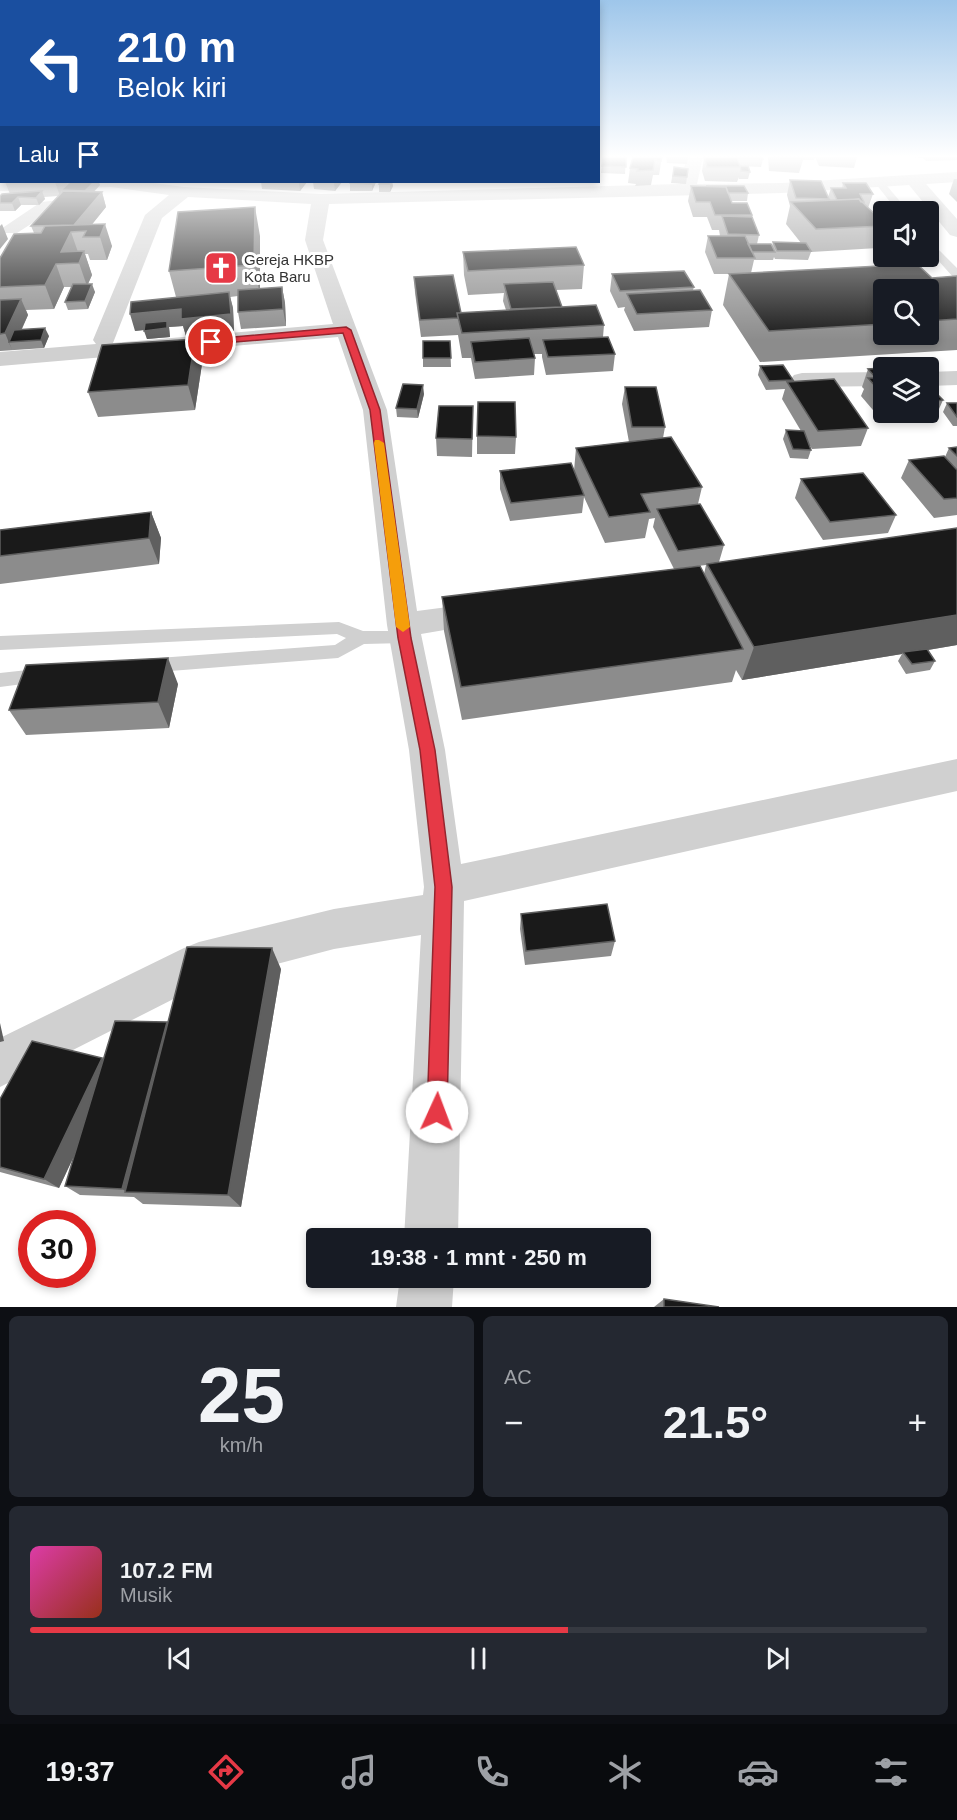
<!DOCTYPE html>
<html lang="id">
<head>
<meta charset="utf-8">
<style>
  :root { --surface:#171b24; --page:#242831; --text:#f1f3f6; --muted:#9ea1a6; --line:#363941; --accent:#e63946 }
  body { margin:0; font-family:Helvetica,sans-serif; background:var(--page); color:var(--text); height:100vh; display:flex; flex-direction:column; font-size:22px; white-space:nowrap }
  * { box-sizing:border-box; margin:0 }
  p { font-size:20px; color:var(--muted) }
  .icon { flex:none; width:33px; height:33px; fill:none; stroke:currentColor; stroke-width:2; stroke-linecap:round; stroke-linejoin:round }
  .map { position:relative; height:1307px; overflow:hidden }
  .panel { display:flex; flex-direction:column; gap:9px; padding:9px; background:#0d0f14; flex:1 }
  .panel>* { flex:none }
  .hud { position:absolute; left:0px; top:0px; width:600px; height:183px; box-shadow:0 3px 9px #0003; background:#1a4fa0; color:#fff; overflow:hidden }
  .buttons { position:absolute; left:873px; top:201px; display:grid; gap:12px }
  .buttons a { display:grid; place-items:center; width:66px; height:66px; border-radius:6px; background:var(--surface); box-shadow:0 3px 9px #0003; font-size:30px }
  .speed { position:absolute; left:18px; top:1210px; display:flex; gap:12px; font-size:30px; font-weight:700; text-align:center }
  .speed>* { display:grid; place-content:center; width:78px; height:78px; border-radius:50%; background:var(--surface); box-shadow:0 3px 9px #0003; line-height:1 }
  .speed .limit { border:9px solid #d22; background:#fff; color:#111 }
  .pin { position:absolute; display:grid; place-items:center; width:51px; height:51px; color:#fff; margin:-26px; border:3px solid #fff; border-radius:50%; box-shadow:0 2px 6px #0007 }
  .me { position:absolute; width:66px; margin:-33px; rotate:2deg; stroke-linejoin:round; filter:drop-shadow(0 0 4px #0008) }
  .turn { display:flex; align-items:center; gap:21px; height:126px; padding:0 18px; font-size:27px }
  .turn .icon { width:78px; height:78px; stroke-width:2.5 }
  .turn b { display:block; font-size:42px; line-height:51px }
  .then { display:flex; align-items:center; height:57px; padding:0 18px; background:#0003; gap:12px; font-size:22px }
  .big { font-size:45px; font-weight:700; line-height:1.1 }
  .panel .tile { flex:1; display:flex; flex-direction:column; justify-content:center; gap:9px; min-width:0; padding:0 21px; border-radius:9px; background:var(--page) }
  .panel .dial { align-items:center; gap:0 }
  .dial b { font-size:78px; line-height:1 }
  .song { display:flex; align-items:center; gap:18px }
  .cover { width:72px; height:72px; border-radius:9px; background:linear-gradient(135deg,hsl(320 70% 55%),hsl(10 70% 35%)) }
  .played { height:6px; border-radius:3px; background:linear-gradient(90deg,var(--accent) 60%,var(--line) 60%) }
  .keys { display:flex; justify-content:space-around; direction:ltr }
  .heat { display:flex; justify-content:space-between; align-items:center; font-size:33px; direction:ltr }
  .panel .tiles { flex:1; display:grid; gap:9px; grid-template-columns:1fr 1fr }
  .tile:last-child { grid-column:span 2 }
  .trip { position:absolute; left:306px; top:1228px; width:345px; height:60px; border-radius:6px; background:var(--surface); box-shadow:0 3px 9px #0003; font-weight:700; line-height:60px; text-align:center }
  .menu { display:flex; height:96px; justify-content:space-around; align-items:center; background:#090b0e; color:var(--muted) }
  .menu .icon { width:42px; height:42px }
  .menu .on { color:var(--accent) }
  .menu b { font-size:27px; color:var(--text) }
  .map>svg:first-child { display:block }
</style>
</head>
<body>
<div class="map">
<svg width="957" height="1307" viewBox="0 0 957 1307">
  <rect width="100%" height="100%" fill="#fff"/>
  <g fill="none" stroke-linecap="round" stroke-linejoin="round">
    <!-- lane -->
    <path fill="#d0d0d0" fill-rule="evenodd" d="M876,180H882L909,212H898L876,184Z
      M928,239L957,268V278L953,277L928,249Z
      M339,622L363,631H405L411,632L414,637L411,642L405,643L364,644L338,658L145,673L139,671L136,666L139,661L145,659L335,645L346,638L337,634L0,650V636Z
      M46,668L53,670L55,675L53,680L0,687V673Z"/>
    <!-- street -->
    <path fill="#d0d0d0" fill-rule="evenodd" d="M687,157H703L697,184L782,183L957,172V182L926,184L957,219V237L950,235L909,185L782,193L329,204L323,240L387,410L417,611L486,602L497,605L502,613L497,621L421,634L445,750L461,864L957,759V791L464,901L458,1239H404L421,935L334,949L205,983L0,1087V1038L184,948L199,942L334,909L423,895L424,887L409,750L387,625L363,410L338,337L0,366V352L96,344L93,340L145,215L169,195L111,187L0,191V181L145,182L184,187L321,194L680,184ZM188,197L311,204L305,240L333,324L113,343L162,218Z
      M91,197L97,198L100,202L97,206L51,211L17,233H3L1,229L41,202Z
      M957,371V385L928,386V372Z
      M884,372V386L802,387L794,385L790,380L794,375L802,373Z
      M400,1278H454L452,1307H396Z"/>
  </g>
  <!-- wall -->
  <path fill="#8c8c8c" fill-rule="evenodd" d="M603,157H626L625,174L601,173Z
    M662,157L659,175H653L651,185L635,186L636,184L628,183L630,168Z
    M666,157H688L687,164L667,163Z
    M704,157L763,159L761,167L740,166L750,172L748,179H739V177L737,182L705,181L702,171Z
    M766,157H857L854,168L819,166L815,157L814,160H803L799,173L769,171L768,157Z
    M906,157H957V160L926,161L923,158Z
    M0,159H2V182H66L67,184L100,185L94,192H102L106,207L92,224L112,246L107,260H90L88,254H85L92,275L88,284L95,292L88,309L68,310L65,302L71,287H64L54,309L26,310L28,315L22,329L49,336L44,348L0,351V258L34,233L31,226L58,196L44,197L45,199L39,205H21L15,211H0V196L10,194L5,182H0Z
    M674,167L688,169L686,184L671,183Z
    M954,179H957V202L949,194Z
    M790,180L828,197L831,188H842L843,183L873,194L868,208L884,223V232L878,248L811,252L808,260L775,259L774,257L773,260H754L751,273L932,278L957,276V350L760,362L723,305L729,274H714L705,252L708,236H720L719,230H712L707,217H693L688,201L691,186L748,193L747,201H731L732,203L752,215V217L759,235L757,244L772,246L773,242L801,243L786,224L790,206L787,195ZM884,290H928V334H884Z
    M261,182H307L300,191L262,189Z
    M313,182H342L335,191L314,189Z
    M376,182L372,191H350V183Z
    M380,182H392L393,186L390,192H379V184Z
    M260,236V289L282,287L285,303L286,326L241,329L238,312V296L230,297L233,308L234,331L186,336L183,326L169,327L170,337L147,339L145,330L135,331L176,297L169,271Z
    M463,252L584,265L582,289L556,290L562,307L604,325L603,337L615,354L613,371L546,375L542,357V354H534L535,358L534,375L475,379L471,358H462L458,335L421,337L415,293L414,277L461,313L506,310L503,301L504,293L468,295L464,275Z
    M612,274L694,287L693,290L712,310L709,327L634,331L624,310L625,307L618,308L610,291Z
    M450,341L451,367H423V358Z
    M202,364L195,410L98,417L88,392Z
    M760,366L793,380L792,381L868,428L861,446L812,449L809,444L811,450L808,459L790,458L783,439L786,430L801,431L782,399L785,389L766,390L758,375Z
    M884,368V412H928V385L943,400L935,418L884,423L861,396L864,389L862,387L868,369Z
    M625,387L665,427L663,438L702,487L698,504L724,545L719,562L957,645L928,650L935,661L930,670L906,674L898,661L902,654L742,680L736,670L732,682L462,720L444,631L442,597L704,574L706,565L674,569L653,527L655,518L649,519L645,538L605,543L584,497L582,513L510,521L500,489V471H574L576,448L629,442L622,404Z
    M424,394L418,418L397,417L396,408Z
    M947,403H957V426H953L943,412Z
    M473,406L472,457L437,456L436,438Z
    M477,436L516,437L515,454H477Z
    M957,447V515L934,518L901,478L909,460L945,457L949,448Z
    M801,479L896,515L888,533L823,540L795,498Z
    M151,512L161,538L159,564L0,584V530Z
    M178,684L169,728L26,735L9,710Z
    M521,914L615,941L611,956L525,965L520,929Z
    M281,969L241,1207L143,1204L134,1197L80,1195L65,1186L75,1154L59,1188L0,1172V1099L103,1060L168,1023Z
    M664,1299L719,1307H654Z"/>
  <!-- shaded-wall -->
  <path fill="#5f5f5f" d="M55,182H66L68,185L61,190L62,193L60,196Z
    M94,182H99L100,185L87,198L85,191Z
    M299,182H307L300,191Z
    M336,182H342L335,191L334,183Z
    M373,182H376L372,191V184Z
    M391,182H392L393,186L390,192V184Z
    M42,191L45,199L39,205L36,198Z
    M102,192L106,207L86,232L72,227Z
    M18,197L21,205L15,211L12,203Z
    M255,207L260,236V295L254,265Z
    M2,224L8,239L0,249V226Z
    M105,224L112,246L107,260L100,237Z
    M71,232L79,255L61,252Z
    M84,251L92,275L87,286L79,263Z
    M56,264L64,287L54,309L45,285Z
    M92,284L95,292L88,309L85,301Z
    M282,287L285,303L286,326L283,309Z
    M229,292L233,308L234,331L186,336L183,326L169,327L170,337L147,339L144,331L167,327L135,331L130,314Z
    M21,299L28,315L16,341L9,342L12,350L5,333Z
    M45,328L49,336L44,348L41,340Z
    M195,339L202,364L195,410L188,385Z
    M423,385L424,394L418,418L417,409Z
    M151,512L161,538L159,564L149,538Z
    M957,615V645L904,654L903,652L902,654L742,680L754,647Z
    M168,658L178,684L169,728L158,702Z
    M272,948L281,969L241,1207L228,1195Z
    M167,1022L177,1035L127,1192L122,1189Z
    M0,1023L4,1041L0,1042Z
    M102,1058L114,1070L59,1188L44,1179Z"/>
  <!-- building -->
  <path fill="#1a1a1a" stroke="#5f5f5f" stroke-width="1.5" d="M603,157H626V167L602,166Z
    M633,157H662L661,161L655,160L653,170L637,171L638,169L630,168Z
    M704,157H737L740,167H707Z
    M737,157H762L763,159L737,158Z
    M772,157H803V159Z
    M0,159H2V168H0Z
    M740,166H748L750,172L741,171Z
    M674,167L688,169L687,177L673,176Z
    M790,180L821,181L829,199L796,198Z
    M70,182H94L85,191L61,190Z
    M350,182H373L372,184L350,183Z
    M380,182H391L390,184H379Z
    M843,183H866L873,194H860L864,202H861L859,199L837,200L831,188H846Z
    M691,186L726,187L732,203H747L752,215H715L710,202H696Z
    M706,186H744L748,193H728L726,187Z
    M42,191L36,198L18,197L12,203H0V196L2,194Z
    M63,191L102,192L74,225L31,226Z
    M859,199L884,223V226L816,229L791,202Z
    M255,207L254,265L169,271L178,212Z
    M722,216L752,217L759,235L728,234Z
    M105,224L100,237H83L86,231L71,232L61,252L84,251L79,263L56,264L45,285L0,287V258L14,234L41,233L45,226Z
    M708,236H745L755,258H717Z
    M773,242L806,243L811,251H777Z
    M748,244H771L775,252H752Z
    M576,247L584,265L468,271L463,252Z
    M917,264L932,278L957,276V319L928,321V290H884V324L769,331L729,274Z
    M684,271L694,287L620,291L612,274Z
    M453,275L461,313H457L458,318L420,320L414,277Z
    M553,282L562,307L511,309L504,284Z
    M73,284H92L85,301L65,302Z
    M282,287L283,309L238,312V290Z
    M700,290L712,310L637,314L627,294Z
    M229,292L231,314L181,319V309L130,314L131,302Z
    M21,299L5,333L0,334V300Z
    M596,305L604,325L462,333L457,313Z
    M167,321V328L144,331L145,323Z
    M45,328L41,340L9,342L14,330Z
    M608,337L615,354L548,357L543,340Z
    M529,338L535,358L475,362L471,342Z
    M195,339L188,385L88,392L102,345Z
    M423,341H450L451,358H423Z
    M783,365L793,380L769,381L760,366Z
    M910,365L912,368H888Z
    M884,368V396L868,378H876L868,369Z
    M834,379L868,428L818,431L787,382Z
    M403,384L423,385L417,409L396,408Z
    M928,385L943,400L928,402Z
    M625,387H656L665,427H632Z
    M478,402H515L516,437L477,436Z
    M947,403H957V417Z
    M439,406H473L472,439L436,438Z
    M786,430L804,431L811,450L793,449Z
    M671,437L702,487L641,494L650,512L609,517L576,448Z
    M957,447V456L949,448Z
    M944,456L957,470V498L944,499L909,460Z
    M571,463L584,495L511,503L500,471Z
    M863,473L896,515L830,522L801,479Z
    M700,504L724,545L678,551L657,509Z
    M151,512L149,538L0,556V530Z
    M957,528V615L754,647L707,564Z
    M700,566L743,649L461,687L442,597Z
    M927,649L935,661L912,664L903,652Z
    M168,658L158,702L9,710L26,665Z
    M607,904L615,941L526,951L521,914Z
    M187,947L272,948L228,1195L125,1192Z
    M115,1021L167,1022L122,1189L65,1186Z
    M32,1041L102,1058L44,1179L0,1167V1099Z
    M664,1299L719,1307H664Z"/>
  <!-- sky -->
  <linearGradient id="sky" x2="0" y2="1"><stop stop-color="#9ec6ea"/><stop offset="0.46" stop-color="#fff"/><stop offset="1" stop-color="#fff" stop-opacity="0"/></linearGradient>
  <rect width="957" height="340" fill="url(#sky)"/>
  <!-- route -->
  <path fill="#e63946" stroke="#96252e" stroke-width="1.5" d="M346,327L351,330L380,410L411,638L435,750L452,887L447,1112L444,1119L437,1122L430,1119L427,1112L435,887L420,750L398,638L370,410L343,333L211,344L206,342L211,339Z"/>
  <!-- slow -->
  <path fill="#f59e0b" d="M375,440H379L384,443L410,627L403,632L396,627L374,443Z"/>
  <!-- icons -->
  <defs>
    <g id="church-square" transform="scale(1.725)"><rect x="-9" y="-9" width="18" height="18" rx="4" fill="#e63946" stroke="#fff"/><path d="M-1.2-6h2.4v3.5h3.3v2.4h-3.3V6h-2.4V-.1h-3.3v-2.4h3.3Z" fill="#fff"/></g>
  </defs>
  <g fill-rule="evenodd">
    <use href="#church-square" x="221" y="268"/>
  </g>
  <g text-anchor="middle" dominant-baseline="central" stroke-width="6" stroke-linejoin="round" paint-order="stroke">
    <!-- far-poi labels -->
    <g font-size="15" fill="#333" stroke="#fff" text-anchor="start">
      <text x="244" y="259">Gereja HKBP<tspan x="244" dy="17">Kota Baru</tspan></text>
    </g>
  </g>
</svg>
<div class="buttons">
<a><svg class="icon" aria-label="sound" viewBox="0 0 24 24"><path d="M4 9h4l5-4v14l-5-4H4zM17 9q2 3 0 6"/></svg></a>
<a><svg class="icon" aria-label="search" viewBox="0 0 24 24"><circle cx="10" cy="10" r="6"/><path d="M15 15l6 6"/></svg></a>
<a><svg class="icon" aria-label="layers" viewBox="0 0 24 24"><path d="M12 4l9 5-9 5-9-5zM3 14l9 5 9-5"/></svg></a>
</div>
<div class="speed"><div class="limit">30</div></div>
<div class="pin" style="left:211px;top:342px;background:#d93025"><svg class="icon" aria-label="arrive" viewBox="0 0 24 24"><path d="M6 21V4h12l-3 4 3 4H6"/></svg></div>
<svg class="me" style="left:437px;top:1112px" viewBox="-20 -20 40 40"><circle r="19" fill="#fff"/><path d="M0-13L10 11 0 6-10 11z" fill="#e63946"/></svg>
<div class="trip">19:38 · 1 mnt · 250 m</div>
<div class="hud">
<div class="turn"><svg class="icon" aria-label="left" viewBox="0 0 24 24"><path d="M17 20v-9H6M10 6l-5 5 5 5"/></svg><div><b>210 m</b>Belok kiri</div></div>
<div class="then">Lalu<svg class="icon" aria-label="arrive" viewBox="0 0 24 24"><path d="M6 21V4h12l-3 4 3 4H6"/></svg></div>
</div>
</div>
<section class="panel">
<div class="tiles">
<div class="tile dial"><b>25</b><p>km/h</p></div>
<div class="tile"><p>AC</p>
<div class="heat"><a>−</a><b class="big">21.5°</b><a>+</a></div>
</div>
<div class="tile">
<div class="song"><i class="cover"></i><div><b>107.2 FM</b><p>Musik</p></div></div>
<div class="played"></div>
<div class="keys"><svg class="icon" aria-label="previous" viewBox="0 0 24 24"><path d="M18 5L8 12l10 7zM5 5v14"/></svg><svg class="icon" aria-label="pause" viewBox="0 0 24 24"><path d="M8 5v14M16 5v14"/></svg><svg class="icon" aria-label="next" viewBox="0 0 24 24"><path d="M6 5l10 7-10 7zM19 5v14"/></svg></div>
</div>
</div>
</section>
<nav class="menu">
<b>19:37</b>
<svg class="icon on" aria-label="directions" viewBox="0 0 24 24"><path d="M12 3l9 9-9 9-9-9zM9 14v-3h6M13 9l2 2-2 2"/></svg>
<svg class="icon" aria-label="music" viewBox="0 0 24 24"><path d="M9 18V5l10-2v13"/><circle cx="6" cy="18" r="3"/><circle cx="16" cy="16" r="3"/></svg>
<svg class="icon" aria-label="phone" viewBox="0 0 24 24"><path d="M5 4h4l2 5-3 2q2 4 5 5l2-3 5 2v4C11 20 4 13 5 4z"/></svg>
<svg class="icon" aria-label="climate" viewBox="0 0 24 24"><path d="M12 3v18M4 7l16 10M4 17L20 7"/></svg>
<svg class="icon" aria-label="car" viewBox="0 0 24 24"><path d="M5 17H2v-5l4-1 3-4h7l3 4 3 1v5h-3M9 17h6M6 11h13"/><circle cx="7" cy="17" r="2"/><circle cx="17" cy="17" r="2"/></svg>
<svg class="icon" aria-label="filters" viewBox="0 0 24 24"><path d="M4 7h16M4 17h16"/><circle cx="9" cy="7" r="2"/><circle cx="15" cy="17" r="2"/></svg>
</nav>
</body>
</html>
